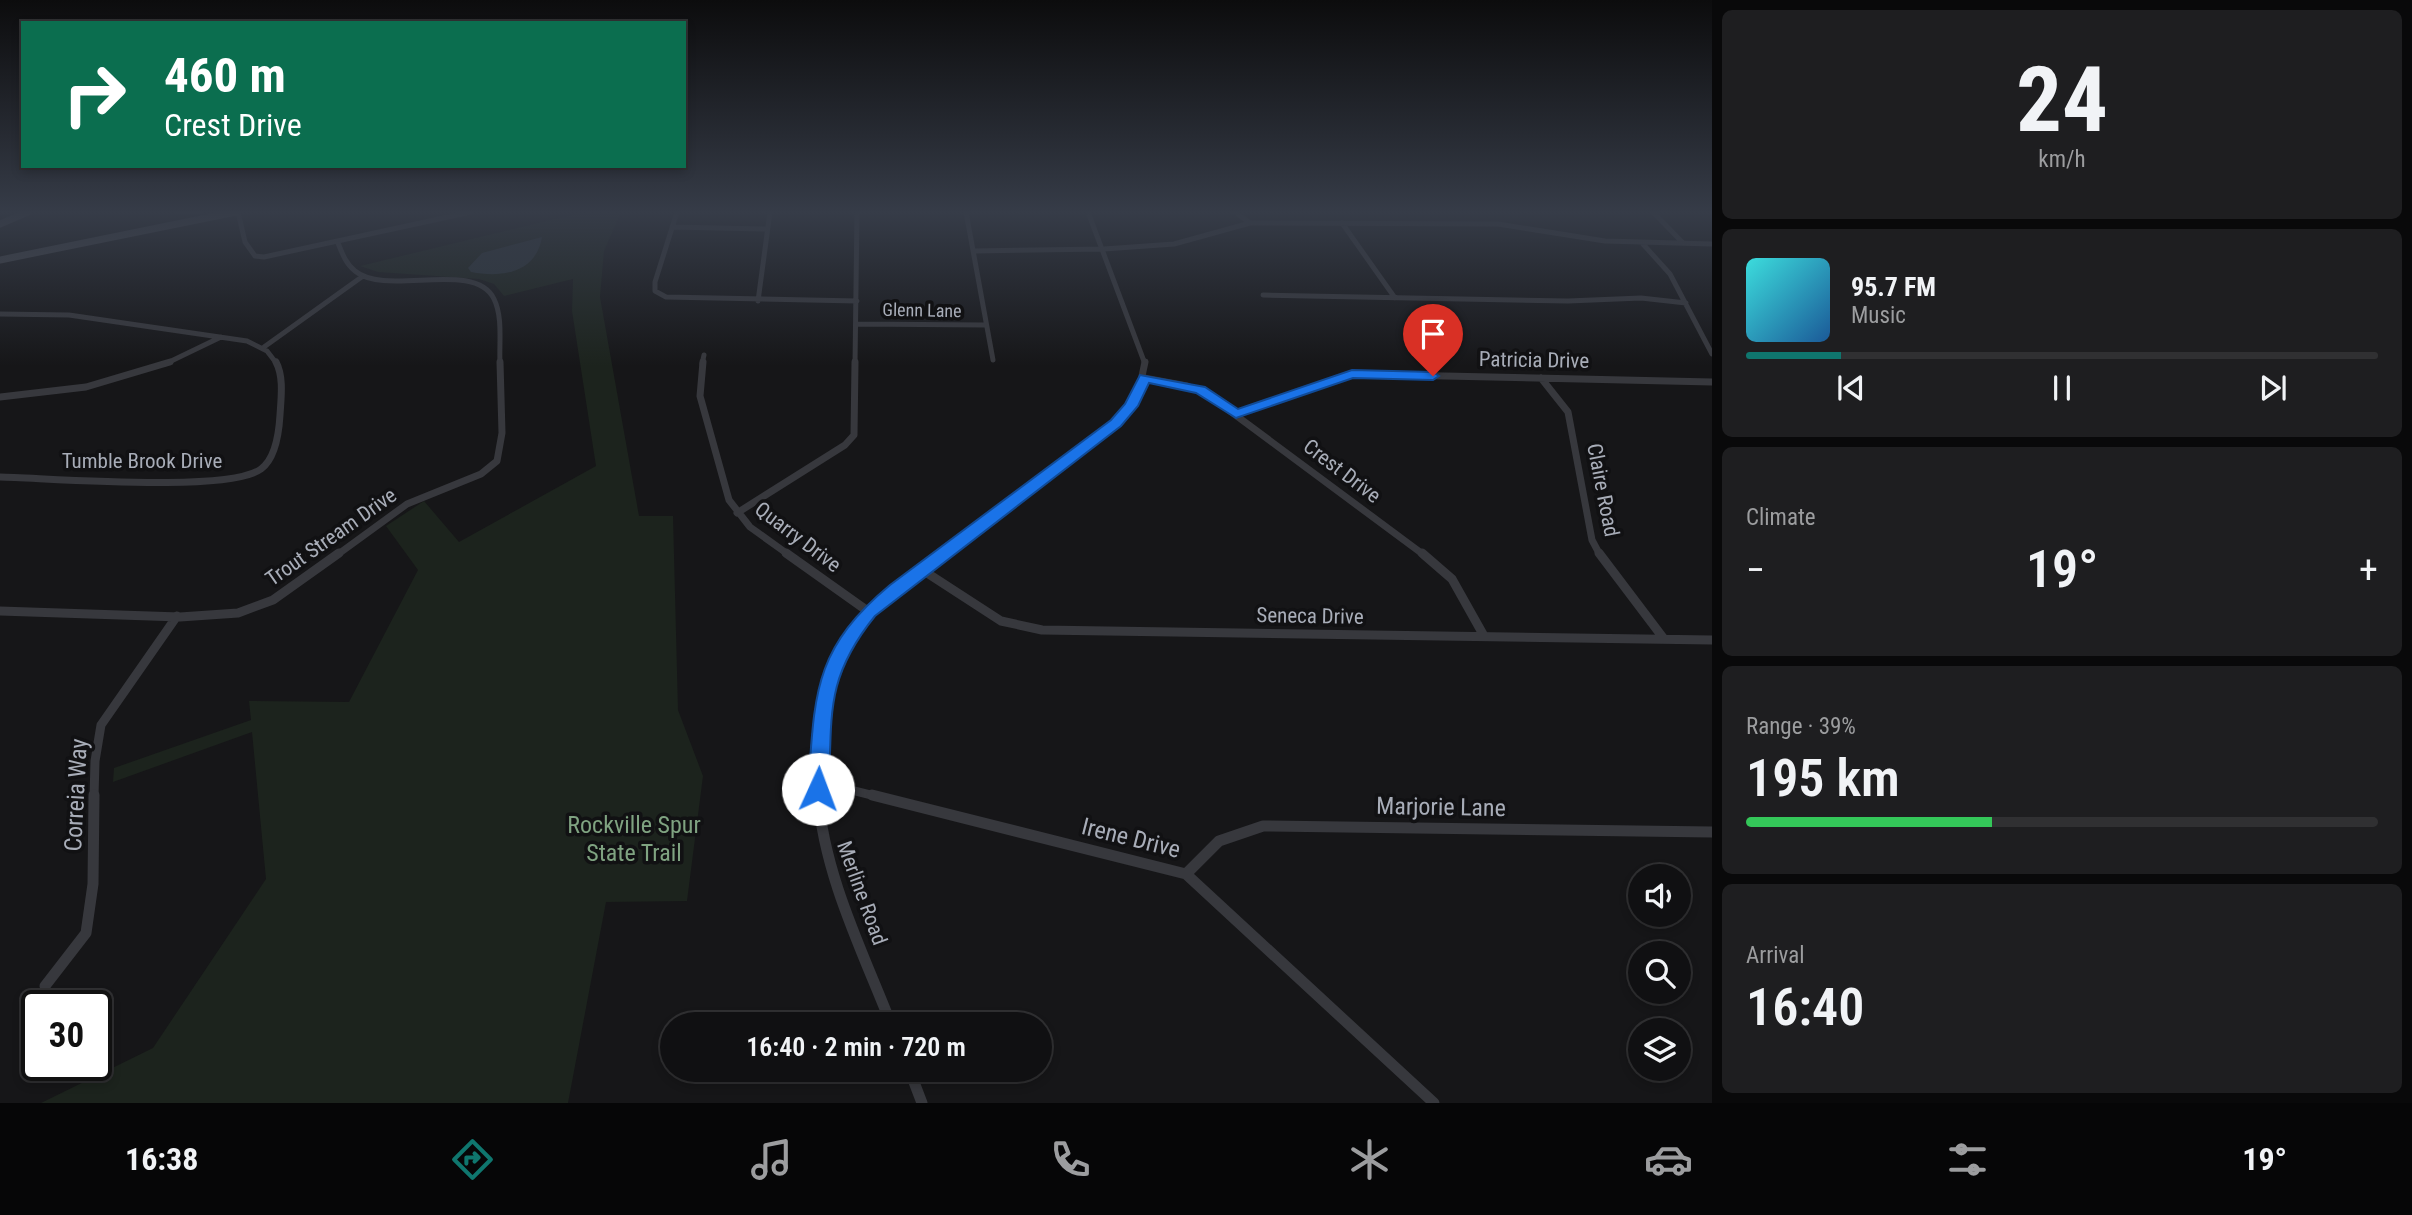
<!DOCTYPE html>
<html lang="en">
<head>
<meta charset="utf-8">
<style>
  :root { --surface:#101012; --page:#1e1e20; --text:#f1f3f6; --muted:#9c9d9f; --line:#303032; --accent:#0f766e }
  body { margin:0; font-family:"Roboto Condensed",sans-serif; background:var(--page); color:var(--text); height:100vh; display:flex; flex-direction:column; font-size:26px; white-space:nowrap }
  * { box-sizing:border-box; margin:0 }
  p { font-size:23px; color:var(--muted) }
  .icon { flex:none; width:38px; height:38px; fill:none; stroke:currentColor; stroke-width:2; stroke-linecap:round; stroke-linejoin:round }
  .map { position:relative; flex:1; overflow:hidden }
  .drawer { display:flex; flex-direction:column; gap:10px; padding:10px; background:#09090a; width:700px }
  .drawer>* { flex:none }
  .hud { position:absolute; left:21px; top:21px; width:665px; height:147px; border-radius:0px; box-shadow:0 4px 10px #0003,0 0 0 2px var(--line); background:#0b6e4f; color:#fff; overflow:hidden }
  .fabs { position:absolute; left:1628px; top:864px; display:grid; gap:14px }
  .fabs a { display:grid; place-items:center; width:63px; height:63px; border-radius:50%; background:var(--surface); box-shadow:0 4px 10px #0003,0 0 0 2px var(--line); font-size:35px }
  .speed { position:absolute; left:21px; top:990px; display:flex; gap:14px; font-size:35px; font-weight:700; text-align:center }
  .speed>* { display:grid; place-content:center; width:91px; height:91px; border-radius:50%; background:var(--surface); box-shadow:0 4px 10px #0003,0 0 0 2px var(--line); line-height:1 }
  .speed .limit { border:4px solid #111; border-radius:10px; background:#fff; color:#111 }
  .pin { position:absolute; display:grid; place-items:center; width:60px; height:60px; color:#fff; margin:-72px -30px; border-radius:50% 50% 50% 0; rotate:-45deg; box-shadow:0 0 7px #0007 }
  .pin .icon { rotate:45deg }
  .me { position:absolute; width:77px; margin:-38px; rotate:2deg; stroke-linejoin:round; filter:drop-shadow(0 0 5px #0008) }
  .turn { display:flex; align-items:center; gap:24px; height:147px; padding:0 28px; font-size:32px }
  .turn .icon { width:91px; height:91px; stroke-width:2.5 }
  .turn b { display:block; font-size:49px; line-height:60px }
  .big { font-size:52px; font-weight:600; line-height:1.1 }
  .drawer .card { flex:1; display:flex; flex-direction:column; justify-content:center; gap:10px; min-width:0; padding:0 24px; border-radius:10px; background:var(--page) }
  .drawer .dial { align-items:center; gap:0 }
  .dial b { font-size:91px; line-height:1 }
  .song { display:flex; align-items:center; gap:21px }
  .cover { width:84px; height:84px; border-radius:10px; background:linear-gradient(135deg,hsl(180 70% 55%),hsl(210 70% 35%)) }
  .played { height:7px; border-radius:4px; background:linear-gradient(90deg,var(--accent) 15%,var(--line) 15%) }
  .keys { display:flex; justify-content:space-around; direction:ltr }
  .heat { display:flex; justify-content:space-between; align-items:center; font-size:38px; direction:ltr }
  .charge { height:10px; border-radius:5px; background:linear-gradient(90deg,#34c759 39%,var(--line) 0) }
  .trip { position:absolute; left:660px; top:1012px; width:392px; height:70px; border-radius:35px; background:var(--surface); box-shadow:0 4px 10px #0003,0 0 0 2px var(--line); font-weight:600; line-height:70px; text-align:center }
  .tab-bar { display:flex; height:112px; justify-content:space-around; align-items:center; background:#060607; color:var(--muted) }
  .tab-bar .icon { width:49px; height:49px }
  .tab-bar .on { color:var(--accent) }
  .tab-bar b { font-size:32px; color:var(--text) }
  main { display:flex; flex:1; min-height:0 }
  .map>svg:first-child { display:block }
</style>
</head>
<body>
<main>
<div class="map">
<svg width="1712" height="1103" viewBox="0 0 1712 1103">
  <rect width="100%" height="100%" fill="#161618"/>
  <!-- green -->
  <path fill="#1c231d" d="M584,212H621L604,251L600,297L639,516H673L678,710L703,776L687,901L606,902L568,1103H41L153,1048L266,879L252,732L113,782L114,768L251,720L249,701L349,702L418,570L386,526L424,501L459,542L596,466L572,311L573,279L504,296L494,284L479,279L378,272L360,266Z"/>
  <!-- water -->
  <path fill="#2c353c" d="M542,237C536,273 502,278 471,272L468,268L482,253Z"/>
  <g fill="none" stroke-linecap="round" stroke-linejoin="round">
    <!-- minor-far3 -->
    <path stroke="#37383d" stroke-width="5" d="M178,212H200
      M238,212L245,242L255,256L264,257L471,212
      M677,212L655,282V291L666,297L857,301
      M966,212L993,360
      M1088,212L1145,364
      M1235,212L1250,223
      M1653,212L1683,243
      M1342,223L1395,298
      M672,227L766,229
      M338,243C342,253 346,264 355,271C386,297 475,259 494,299C503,317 499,343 500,364
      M1642,243L1670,274L1712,354
      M974,251L1104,249L1174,244L1250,223L1498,224L1605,241L1712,244
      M1263,295L1568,301L1641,298L1686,303
      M758,301L770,212
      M0,314L69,315L247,341L267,351L277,364
      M857,324L986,325
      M264,347L363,276
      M165,364L221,337
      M702,364L704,355
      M855,364L857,212"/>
    <!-- minor-far2 -->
    <path stroke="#37383d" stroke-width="7" d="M703,362L700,396L729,500L750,527L789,555
      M1144,378L1187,386L1207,394L1424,555
      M1541,378L1568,412L1592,540L1600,555
      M0,397L86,387L170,362
      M1236,414L1352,374L1712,382
      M0,477C48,478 228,493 261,469C276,458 279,432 280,415C281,398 284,377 276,362
      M737,513L845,445L854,435L855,362
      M337,555L407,504L481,474L497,461L502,433L500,362
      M944,555L1116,423L1139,390L1145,362"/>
    <!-- minor-far1 -->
    <path stroke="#37383d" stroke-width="9" d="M786,553L869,612
      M1422,553L1452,579L1484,636
      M1599,553L1664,639
      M924,571L1001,621L1042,630L1712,640
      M0,611L180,617L238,613L273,600L339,553
      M818,789H847L879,797
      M94,797L95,761L101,725L177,616
      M819,797C815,736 823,656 869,612C892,590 921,572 946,553"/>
    <!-- minor -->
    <path stroke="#37383d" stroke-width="11" d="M818,795C824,875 862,950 891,1024
      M872,795L1186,874L1434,1103
      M1186,874L1219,841L1263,826L1712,832
      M45,986L86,933L93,884L94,795
      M909,1069L922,1103"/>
    <!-- secondary -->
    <path stroke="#45474d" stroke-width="7" d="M0,224L28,212
      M0,260L236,212"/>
  </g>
  <!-- sky -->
  <linearGradient id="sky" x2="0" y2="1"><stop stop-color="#0c0c0d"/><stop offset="0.58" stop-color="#363c48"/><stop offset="1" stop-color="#363c48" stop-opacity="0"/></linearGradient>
  <rect width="1712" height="366" fill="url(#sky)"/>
  <!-- route -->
  <path fill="#1a73e8" stroke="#114b97" stroke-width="2" d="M1352,370L1433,372L1439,376L1433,380L1353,378L1236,418L1196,393L1149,383L1138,406L1121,426L875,616C825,678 832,714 829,789L826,796L818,798L811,796L808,789C815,695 812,650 890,585L1111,420L1125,404L1140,375L1205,387L1238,409Z"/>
  <g text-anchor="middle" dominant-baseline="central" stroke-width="7" stroke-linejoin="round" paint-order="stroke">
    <!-- far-street labels -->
    <g font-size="18" fill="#a8adb8" stroke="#111113">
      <text transform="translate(922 310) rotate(1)">Glenn Lane</text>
    </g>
    <!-- street labels -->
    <g font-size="21" fill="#a8adb8" stroke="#111113">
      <text transform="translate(1534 360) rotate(1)">Patricia Drive</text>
      <text x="142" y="461">Tumble Brook Drive</text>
      <text transform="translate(1342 471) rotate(37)">Crest Drive</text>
      <text transform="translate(1603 490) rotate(79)">Claire Road</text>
      <text transform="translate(331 537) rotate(-35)">Trout Stream Drive</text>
      <text transform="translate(798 537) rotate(37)">Quarry Drive</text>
      <text transform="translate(1310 616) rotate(1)">Seneca Drive</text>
      <text transform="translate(862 893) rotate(70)">Merline Road</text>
    </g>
    <!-- near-street labels -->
    <g font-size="24" fill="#a8adb8" stroke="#111113">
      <text transform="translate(76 795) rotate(-87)">Correia Way</text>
      <text transform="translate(1441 807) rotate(1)">Marjorie Lane</text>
      <text transform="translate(1131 838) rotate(14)">Irene Drive</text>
    </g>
    <!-- near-park labels -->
    <g font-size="24" fill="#7fa381" stroke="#111113">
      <text x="634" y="825">Rockville Spur<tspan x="634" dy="28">State Trail</tspan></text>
    </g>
  </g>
</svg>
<div class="fabs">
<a><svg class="icon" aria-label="sound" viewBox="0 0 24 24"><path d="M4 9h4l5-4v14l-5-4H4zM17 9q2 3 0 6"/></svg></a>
<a><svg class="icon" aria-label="search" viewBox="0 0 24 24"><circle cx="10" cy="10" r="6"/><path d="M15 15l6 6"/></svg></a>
<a><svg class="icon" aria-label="layers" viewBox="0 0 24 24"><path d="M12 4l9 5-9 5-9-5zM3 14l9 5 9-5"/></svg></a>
</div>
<div class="speed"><div class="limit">30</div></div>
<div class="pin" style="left:1433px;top:376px;background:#d93025"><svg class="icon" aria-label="arrive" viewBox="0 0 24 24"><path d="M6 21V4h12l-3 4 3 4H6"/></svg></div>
<svg class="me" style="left:818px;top:789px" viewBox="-20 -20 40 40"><circle r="19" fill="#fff"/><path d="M0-13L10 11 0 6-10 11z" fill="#1a73e8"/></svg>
<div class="trip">16:40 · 2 min · 720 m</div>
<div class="hud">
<div class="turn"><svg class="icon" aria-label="right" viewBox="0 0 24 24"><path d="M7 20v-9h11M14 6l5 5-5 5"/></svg><div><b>460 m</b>Crest Drive</div></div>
</div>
</div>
<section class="drawer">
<div class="card dial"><b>24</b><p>km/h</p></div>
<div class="card">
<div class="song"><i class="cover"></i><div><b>95.7 FM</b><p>Music</p></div></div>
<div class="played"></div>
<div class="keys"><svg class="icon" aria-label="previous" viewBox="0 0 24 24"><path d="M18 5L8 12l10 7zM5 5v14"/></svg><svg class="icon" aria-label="pause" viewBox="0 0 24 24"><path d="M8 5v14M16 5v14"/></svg><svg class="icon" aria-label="next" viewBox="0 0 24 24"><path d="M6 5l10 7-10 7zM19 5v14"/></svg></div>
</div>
<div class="card"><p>Climate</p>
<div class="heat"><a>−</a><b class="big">19°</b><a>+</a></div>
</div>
<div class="card"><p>Range · 39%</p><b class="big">195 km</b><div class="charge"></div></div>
<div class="card"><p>Arrival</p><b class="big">16:40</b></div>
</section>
</main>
<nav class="tab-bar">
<b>16:38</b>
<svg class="icon on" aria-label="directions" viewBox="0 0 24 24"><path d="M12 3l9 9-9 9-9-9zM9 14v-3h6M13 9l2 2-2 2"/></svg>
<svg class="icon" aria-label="music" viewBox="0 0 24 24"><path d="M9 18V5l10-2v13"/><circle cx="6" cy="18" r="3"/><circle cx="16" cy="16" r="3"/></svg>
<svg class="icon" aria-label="phone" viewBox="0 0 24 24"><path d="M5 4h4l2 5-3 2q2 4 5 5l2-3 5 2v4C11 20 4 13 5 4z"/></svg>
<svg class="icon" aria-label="climate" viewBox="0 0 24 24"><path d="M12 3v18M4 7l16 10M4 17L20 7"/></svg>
<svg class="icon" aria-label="car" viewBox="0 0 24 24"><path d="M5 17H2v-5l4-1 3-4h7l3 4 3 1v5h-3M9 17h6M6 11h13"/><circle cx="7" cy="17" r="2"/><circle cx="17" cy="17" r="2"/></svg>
<svg class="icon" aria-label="filters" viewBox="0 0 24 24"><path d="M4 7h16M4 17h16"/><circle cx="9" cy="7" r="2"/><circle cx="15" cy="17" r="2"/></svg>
<b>19°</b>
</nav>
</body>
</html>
